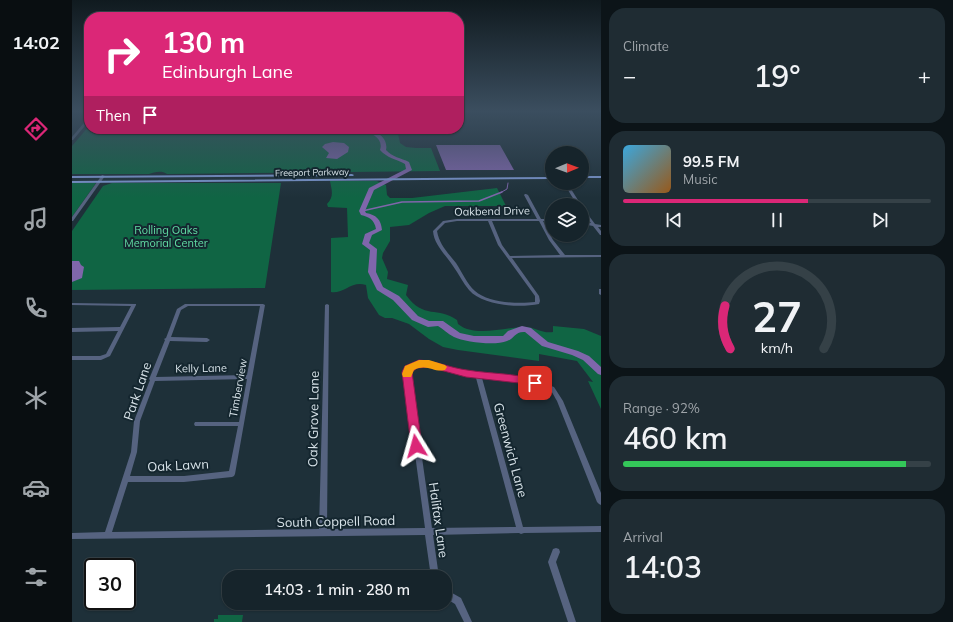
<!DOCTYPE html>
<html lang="en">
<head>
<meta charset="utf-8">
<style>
  :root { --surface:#16242b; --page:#1f2c33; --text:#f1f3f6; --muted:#9ea4a9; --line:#354147; --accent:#db2777 }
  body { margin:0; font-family:Mulish,sans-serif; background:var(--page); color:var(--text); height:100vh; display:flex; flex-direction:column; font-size:15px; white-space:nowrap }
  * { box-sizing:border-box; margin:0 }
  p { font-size:13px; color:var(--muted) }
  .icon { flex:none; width:22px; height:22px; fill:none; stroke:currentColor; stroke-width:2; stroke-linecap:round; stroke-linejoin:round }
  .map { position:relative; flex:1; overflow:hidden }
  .panel { display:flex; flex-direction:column; gap:8px; padding:8px; background:#0c1418; width:352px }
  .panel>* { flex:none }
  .top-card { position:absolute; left:12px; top:12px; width:380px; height:122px; border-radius:16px; box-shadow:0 1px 3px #0004,0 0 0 1px var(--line); background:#db2777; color:#fff; overflow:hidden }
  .needle { width:26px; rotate:89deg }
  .tools { position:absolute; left:473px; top:146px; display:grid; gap:8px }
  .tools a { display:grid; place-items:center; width:44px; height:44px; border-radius:50%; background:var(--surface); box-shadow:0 1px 3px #0004,0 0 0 1px var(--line); font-size:20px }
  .speed { position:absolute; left:12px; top:558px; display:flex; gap:8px; font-size:20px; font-weight:700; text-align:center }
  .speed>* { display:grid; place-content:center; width:52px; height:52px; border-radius:50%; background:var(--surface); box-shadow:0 1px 3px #0004,0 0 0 1px var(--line); line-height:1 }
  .speed .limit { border:2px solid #111; border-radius:6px; background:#fff; color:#111 }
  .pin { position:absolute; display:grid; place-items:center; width:34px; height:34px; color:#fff; margin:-17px; border-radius:8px; box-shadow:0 2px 6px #0006 }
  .me { position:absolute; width:44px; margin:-22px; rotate:352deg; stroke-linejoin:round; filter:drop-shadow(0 0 3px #0008) }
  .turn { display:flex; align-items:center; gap:14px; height:84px; padding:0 12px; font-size:18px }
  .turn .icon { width:52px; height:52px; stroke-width:2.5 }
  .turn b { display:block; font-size:28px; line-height:34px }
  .then { display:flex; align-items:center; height:38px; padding:0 12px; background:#0003; gap:8px; font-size:15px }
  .big { font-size:30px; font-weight:600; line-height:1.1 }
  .panel .widget { flex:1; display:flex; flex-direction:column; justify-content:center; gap:6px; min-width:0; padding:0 14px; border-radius:16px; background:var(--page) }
  .panel .dial { align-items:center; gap:0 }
  .dial svg { height:104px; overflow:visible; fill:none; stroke:var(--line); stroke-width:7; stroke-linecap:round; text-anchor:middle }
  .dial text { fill:var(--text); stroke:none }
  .song { display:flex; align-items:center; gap:12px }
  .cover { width:48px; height:48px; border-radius:6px; background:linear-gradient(135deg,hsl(200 70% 55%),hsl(30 70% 35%)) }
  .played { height:4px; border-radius:2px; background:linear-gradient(90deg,var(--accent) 60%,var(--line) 60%) }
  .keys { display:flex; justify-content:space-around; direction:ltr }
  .heat { display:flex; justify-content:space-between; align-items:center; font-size:22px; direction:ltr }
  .charge { height:6px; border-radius:3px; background:linear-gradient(90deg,#34c759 92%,var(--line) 0) }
  .trip { position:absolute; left:150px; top:570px; width:230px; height:40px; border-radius:16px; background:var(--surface); box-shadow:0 1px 3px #0004,0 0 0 1px var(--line); font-weight:600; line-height:40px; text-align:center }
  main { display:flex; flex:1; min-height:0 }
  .dock { display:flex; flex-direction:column; width:72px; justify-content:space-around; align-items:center; background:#090e11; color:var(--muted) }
  .dock .icon { width:28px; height:28px }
  .dock .current { color:var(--accent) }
  .dock b { font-size:18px; color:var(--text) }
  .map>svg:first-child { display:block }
</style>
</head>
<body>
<main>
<nav class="dock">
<b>14:02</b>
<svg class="icon current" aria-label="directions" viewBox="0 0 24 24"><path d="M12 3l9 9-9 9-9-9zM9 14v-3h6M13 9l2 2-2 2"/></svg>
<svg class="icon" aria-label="music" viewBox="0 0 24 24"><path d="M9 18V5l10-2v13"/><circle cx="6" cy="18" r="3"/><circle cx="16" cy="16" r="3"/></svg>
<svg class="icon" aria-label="phone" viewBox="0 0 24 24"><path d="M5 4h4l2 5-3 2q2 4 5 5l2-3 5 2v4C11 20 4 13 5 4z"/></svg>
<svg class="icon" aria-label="climate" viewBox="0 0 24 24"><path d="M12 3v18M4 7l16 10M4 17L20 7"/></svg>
<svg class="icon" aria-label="car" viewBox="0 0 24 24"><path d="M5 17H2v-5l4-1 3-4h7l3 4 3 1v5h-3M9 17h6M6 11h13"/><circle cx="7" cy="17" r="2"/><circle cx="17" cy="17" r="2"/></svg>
<svg class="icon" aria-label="filters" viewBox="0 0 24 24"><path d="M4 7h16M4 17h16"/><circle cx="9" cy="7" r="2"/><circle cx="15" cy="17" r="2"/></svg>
</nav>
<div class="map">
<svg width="529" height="622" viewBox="0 0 529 622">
  <rect width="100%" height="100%" fill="#1e3039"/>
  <!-- green -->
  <path fill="#106544" d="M17,126V129H325L328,143L334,147L344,148H359L368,171L95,174C90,170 82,172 77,174H0V146Z
    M258,181H305L314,185L315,195L318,198H340L425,188L434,206H373L357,213L337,225L318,227V241L311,253L310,258L316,272L315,279L336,285L334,295C352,320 366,306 385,320L386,324C403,338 433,327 453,327C463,327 471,334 481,332V326L512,329L529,336V409L516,381L521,382L505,361L467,354V361L386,350L371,347L357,339L337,324L320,318H313L307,315L296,298L294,285C280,280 272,294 259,292V238L276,237L275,208L256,207L255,204C262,197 260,191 258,181Z
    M0,183H24L0,217Z
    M40,183H209L193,288L0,290V231L31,186Z
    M146,615H171L170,622H142V619H146Z"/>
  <!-- water -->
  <path fill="#7f66ab" d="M261,142L272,143L277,147L276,152L265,159L254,158L257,153L250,147L253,144Z
    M364,145H428L442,170H374Z
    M0,261H7L9,265L12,267L10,278L0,282Z"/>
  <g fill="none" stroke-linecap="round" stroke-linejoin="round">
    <!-- stream-far1 -->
    <path stroke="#7f66ab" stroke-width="1" d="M428,193L435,189L436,183"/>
    <!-- stream -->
    <path stroke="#7f66ab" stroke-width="1.5" d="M290,211L330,202L407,201L430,192"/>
    <!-- river -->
    <path fill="#7f66ab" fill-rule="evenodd" d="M292,129C302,129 317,137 314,150C320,157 329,158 337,162L340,170L302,190L293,211L294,213C304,215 309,219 310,230L300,235L297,243L305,249L304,272L311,287L327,296L346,316L357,321H371L388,333L402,336H431L436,331L447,327L450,326L459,328L476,342L506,351L517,356L529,367V375L526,374L511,360L500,355L470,346L453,332C443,331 442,339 435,341C423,346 393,342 382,337C376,334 371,329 366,326L356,327L340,320L321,300L305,290L296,272L298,250L290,244L293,234L304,229C302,219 297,217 289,215L287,211L297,188L334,169L333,164C324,159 315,158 308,150C312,138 299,134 292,129Z"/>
    <!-- minor -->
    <path fill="#566380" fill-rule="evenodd" d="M16,118H17V121L1,140H0V137Z
      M30,175L33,176L1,221H0V217Z
      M497,189H499L509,205H505L496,190Z
      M453,194H454L456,195L469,219H480V221H471L481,240L493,255H529V257L440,258L467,296L468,301L467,304C447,308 411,306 397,290C391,283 387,274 381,266C374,255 362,245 361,231L371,221L385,219H465L452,195ZM385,221H416L426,245L463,296V302C447,304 416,303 403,291C395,284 390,272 384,263C376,253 367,244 365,231L373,223ZM420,221H467L477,240L488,255L438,256L430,245Z
      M510,208H511L523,224L529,225V227H526L529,231V235H528L521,226L510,224V222L519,223L510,212Z
      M527,289H529V295L527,294Z
      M0,303L64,304V305L38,356L29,360H0V356H28L34,354L46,331L0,332V328L48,327L59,306L0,305Z
      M113,304H191L193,305L163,474L162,476L160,477L112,482H56L40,532L247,529L253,305L255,304L257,305L255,529L353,528L332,373L336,367L340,363L346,361H355L394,372L456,379L468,382L482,387L491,401L529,493V505L527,504L525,502L485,401C483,398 481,393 478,390C470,382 423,380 410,378L451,527L529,526V532L452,533L449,534L447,533L361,535L367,577H359L353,535L0,539V533L33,532L59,452L62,421L78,380L77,379L78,377L93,340L92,339L94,338L105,309ZM116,306H188L175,375L84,377L98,341L135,342L138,340L135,338L99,337L109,310ZM346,365L360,366L382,373L404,378L444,527L360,528L338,373L341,368ZM175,379L167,422H123L122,424L123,426H166L157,471L112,476H58L65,452L68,421L83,381Z
      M484,548L487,549L488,552L484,562L504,622H496L476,562L481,549Z
      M373,589L389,598L400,622H392L383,604L373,598Z"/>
    <!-- major -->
    <path fill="#7d98d2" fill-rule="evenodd" d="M280,174L282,175L281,176L0,178V176Z
      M510,176H529V178H510Z
      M480,177V179L0,183V181Z"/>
  </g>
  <!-- sky -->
  <linearGradient id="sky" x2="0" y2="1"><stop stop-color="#101a1f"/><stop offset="0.56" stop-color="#3b4e5f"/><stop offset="1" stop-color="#3b4e5f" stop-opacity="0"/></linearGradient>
  <rect width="529" height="198" fill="url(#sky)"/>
  <!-- route -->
  <path fill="#db2777" stroke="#8e194d" d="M347,360C364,361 379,368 395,370C419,374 443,373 466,380L468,383L466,385L463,386L447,383L394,377L357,367L345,368L340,372L350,446L349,449L344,450L340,449L339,446L330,372L333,366Z"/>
  <!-- slow -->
  <path fill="#f59e0b" d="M347,360H357L373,365L375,367L373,370C362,373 355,363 342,370L339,377H331L330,374L333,366Z"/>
  <g text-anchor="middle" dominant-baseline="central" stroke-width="4" stroke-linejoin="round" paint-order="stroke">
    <!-- far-street labels -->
    <g font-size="9" fill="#d7e2e8" stroke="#14262f">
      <text transform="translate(240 172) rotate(-1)">Freeport Parkway</text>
    </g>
    <!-- street labels -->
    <g font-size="11" fill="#d7e2e8" stroke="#14262f">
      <text transform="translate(420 211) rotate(-1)">Oakbend Drive</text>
      <text transform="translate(129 368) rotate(-1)">Kelly Lane</text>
      <text transform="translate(166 388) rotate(-80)">Timberview</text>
    </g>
    <!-- park labels -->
    <g font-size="11" fill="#61dba3" stroke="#14262f">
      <text x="94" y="230">Rolling Oaks<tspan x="94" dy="13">Memorial Center</tspan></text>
    </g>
    <!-- near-street labels -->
    <g font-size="13" fill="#d7e2e8" stroke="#14262f">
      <text transform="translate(65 391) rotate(-71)">Park Lane</text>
      <text transform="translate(241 419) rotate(-89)">Oak Grove Lane</text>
      <text transform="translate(439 450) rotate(75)">Greenwich Lane</text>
      <text transform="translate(106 465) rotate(-3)">Oak Lawn</text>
      <text transform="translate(367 520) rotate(82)">Halifax Lane</text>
      <text transform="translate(264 521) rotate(-1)">South Coppell Road</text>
    </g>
  </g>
</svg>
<div class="tools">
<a><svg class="needle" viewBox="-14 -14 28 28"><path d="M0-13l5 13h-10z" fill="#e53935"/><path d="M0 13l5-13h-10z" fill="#9ea4a9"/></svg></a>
<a><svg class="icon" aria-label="layers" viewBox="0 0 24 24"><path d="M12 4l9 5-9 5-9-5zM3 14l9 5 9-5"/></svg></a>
</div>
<div class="speed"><div class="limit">30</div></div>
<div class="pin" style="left:463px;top:383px;background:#d93025"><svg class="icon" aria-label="arrive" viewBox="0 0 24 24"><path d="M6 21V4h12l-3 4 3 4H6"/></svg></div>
<svg class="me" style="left:344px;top:446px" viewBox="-20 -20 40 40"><path d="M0-17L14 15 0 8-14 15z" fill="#db2777" stroke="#fff" stroke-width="4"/></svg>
<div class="trip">14:03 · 1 min · 280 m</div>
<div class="top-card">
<div class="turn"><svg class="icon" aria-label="right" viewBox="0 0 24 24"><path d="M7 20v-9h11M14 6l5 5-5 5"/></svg><div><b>130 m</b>Edinburgh Lane</div></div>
<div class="then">Then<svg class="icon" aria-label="arrive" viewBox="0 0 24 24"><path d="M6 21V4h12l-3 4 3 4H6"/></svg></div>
</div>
</div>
<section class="panel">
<div class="widget"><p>Climate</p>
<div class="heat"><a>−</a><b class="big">19°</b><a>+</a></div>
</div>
<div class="widget">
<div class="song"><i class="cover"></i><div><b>99.5 FM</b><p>Music</p></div></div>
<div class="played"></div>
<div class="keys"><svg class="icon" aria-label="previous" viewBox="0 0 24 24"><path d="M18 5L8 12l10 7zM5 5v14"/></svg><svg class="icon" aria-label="pause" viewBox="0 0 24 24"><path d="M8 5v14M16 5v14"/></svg><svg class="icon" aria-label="next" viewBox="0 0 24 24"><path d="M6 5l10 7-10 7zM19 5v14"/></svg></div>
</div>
<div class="widget dial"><svg viewBox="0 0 100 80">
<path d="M14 69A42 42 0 1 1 86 69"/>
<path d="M14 69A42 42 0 0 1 10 36" stroke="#db2777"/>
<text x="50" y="56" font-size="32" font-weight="700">27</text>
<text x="50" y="72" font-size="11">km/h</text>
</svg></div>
<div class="widget"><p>Range · 92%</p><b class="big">460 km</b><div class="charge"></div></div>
<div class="widget"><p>Arrival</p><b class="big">14:03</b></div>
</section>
</main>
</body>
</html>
